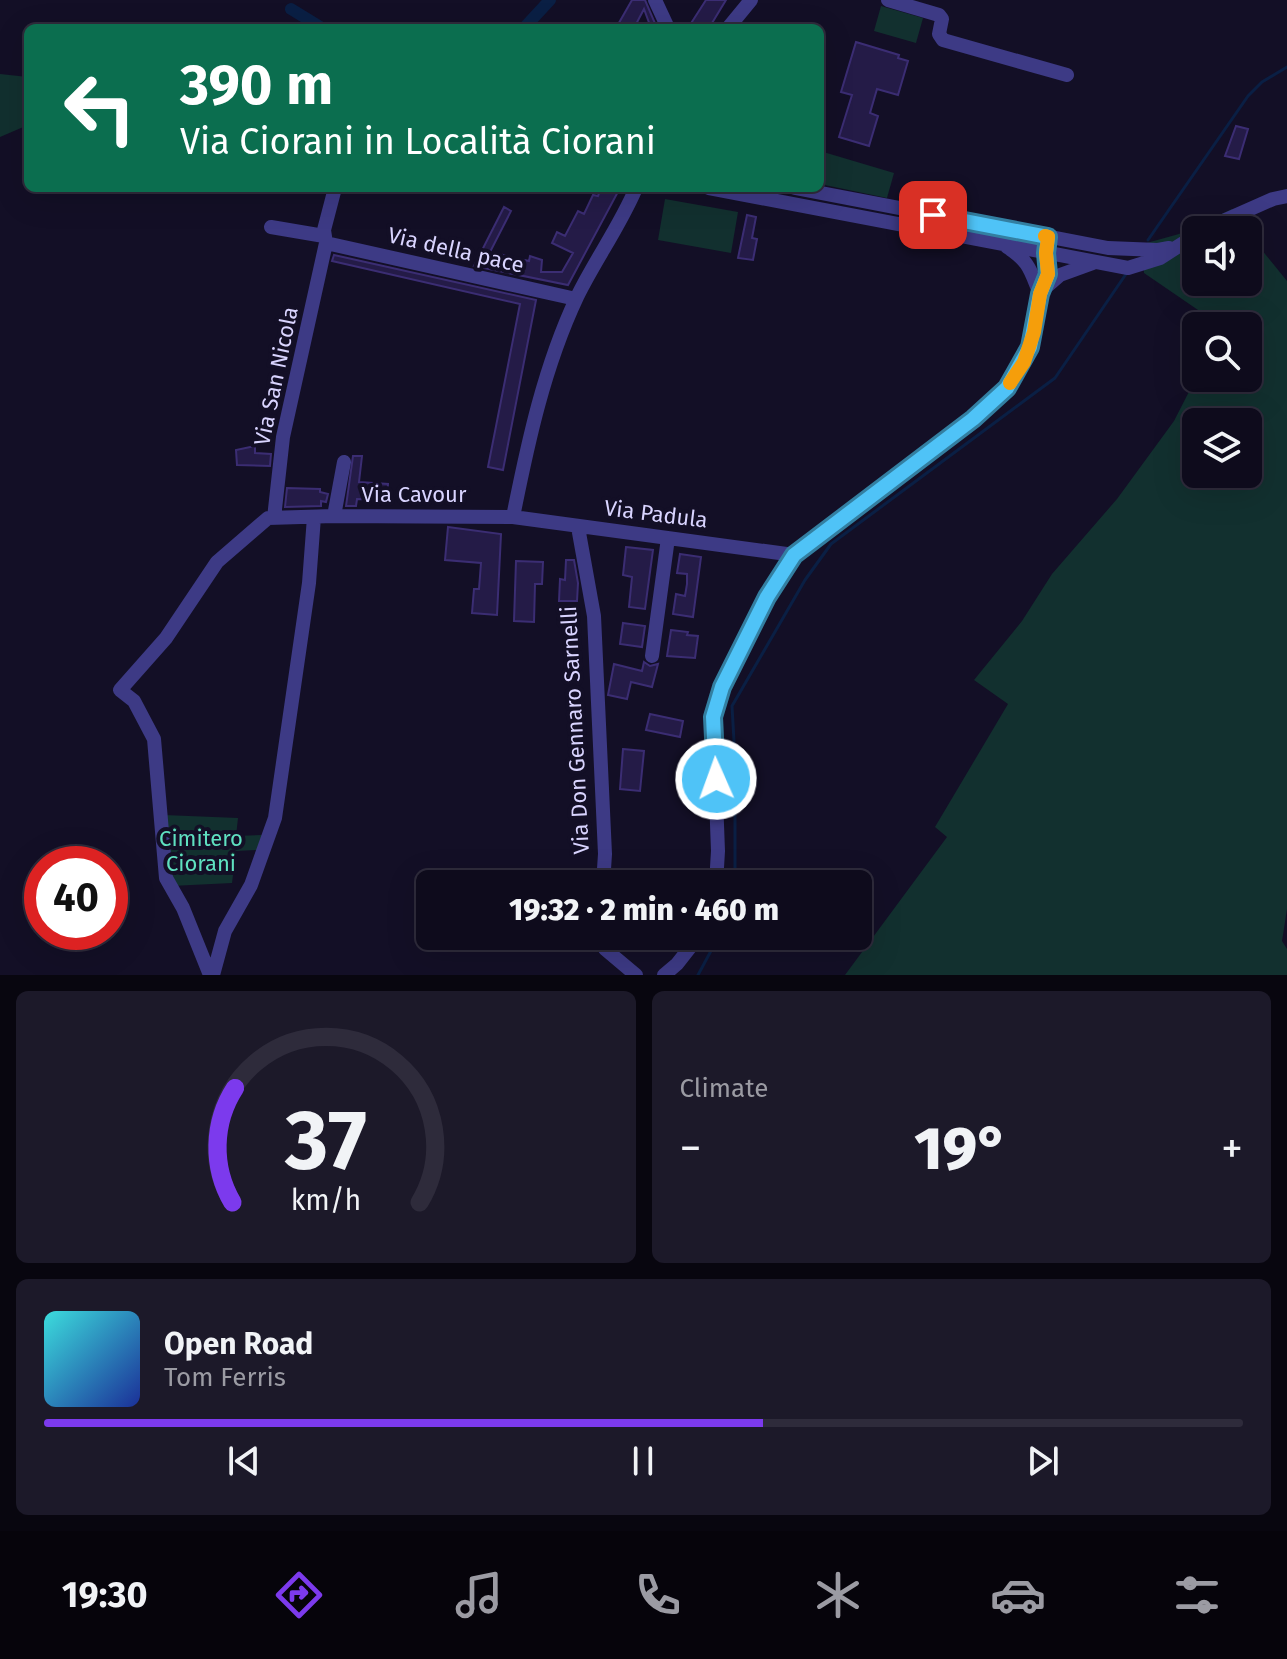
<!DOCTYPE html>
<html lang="en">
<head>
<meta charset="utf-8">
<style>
  :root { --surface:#0e0b1c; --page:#1c1929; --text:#f1f3f6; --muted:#9b9ba3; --line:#2e2b3b; --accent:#7c3aed }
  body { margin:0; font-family:"Fira Sans",sans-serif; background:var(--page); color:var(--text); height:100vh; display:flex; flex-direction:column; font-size:30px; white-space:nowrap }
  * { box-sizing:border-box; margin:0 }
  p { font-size:26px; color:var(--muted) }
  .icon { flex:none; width:44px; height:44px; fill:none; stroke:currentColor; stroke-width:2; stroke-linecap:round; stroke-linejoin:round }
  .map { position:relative; height:975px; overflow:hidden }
  .drawer { display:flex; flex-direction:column; gap:16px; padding:16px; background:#08060f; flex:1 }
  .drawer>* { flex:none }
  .top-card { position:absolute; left:24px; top:24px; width:800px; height:168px; border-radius:12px; box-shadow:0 8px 32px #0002,0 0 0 2px var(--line); background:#0b6e4f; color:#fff; overflow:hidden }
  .controls { position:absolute; left:1182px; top:216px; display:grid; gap:16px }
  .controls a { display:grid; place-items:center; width:80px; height:80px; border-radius:12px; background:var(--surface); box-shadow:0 8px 32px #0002,0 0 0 2px var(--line); font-size:40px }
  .speed { position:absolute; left:24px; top:846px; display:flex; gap:16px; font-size:40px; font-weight:700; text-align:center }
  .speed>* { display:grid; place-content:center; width:104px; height:104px; border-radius:50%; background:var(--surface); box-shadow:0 8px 32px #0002,0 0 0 2px var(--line); line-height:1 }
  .speed .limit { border:12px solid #d22; background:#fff; color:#111 }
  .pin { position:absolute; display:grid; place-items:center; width:68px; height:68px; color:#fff; margin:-34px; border-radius:16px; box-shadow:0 4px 12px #0006 }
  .me { position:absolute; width:88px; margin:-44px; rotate:358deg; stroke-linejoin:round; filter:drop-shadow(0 0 6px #0008) }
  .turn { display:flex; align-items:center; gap:28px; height:168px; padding:0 24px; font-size:36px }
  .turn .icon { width:104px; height:104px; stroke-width:2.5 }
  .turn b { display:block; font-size:56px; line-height:68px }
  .big { font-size:60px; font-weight:800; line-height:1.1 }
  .drawer .widget { flex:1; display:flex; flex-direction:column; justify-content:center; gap:12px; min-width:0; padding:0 28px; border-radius:12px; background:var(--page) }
  .drawer .dial { align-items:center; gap:0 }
  .dial svg { height:208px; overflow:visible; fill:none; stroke:var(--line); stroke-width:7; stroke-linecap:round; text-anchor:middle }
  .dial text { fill:var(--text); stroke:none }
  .song { display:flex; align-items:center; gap:24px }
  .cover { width:96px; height:96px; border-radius:12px; background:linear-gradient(135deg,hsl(180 70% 55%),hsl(230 70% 35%)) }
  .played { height:8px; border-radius:4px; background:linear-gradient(90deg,var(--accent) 60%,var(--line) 60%) }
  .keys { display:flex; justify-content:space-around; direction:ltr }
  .heat { display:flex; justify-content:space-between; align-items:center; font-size:44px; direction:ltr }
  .drawer .tiles { flex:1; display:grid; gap:16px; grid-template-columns:1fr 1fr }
  .widget:last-child { grid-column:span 2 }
  .trip { position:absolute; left:416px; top:870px; width:456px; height:80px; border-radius:12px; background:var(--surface); box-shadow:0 8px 32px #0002,0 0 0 2px var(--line); font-weight:800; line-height:80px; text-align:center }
  .tab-bar { display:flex; height:128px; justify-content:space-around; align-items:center; background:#06040b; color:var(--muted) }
  .tab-bar .icon { width:56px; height:56px }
  .tab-bar .active { color:var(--accent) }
  .tab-bar b { font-size:36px; color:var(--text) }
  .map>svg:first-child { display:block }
</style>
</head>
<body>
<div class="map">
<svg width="1287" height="975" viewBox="0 0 1287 975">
  <rect width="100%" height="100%" fill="#130f26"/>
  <!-- green -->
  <path fill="#12302f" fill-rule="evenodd" d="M881,6L923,18L916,43L874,31Z
    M0,74L28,77V125L0,137Z
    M820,151L894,173L887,198L820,184Z
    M665,199L738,212L731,253L658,240Z
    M1232,209L1246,230H1196V282H1248V233L1287,281V909L1282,941L1287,949V975H845L947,837L935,827L1008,704L974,680L1022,621L1052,574L1117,499L1174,421L1196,378H1248V326H1223L1224,323L1201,312L1144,273L1143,244L1179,234ZM1196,422H1248V474H1196Z
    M164,815L238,818L236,836L262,835L257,850L236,851L232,883L171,886Z"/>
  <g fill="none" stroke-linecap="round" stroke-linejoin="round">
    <!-- stream -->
    <path stroke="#0a1f44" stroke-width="3" d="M1148,240L1248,96L1262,82L1287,67
      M735,884V759L732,706L805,580L831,544L1055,378L1126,274
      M698,975L719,936"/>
    <!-- canal -->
    <path stroke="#0a1f44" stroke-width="12" d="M291,9L322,28
      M524,28L550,0"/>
  </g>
  <!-- building -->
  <path fill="#241b47" stroke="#3b2d73" stroke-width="2" d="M632,0H645L657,28H651L644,9L634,28H616Z
    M706,0H726L709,28H688Z
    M856,42L899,55L898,58L908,61L898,95L877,89L870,113L878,116L869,146L839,137L852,95L841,92Z
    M1236,126L1248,129L1239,159L1225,156Z
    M601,188H620L568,285L474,266L504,207L511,211L490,252L529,261L530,256L542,260L541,272H562L573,253L552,243L557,232L565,236L578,211L584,214L593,195L598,196Z
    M747,215L756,217L752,238L757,239L753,260L738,258Z
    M334,255L536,300L503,470L488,467L520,304L332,261Z
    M255,446V453L271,454L270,466L237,465L236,450Z
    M353,456H362L359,482L388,484L387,500L357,499L356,506H346Z
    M287,488L320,489V492L328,494L326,502L321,501V506L285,507Z
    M448,527L501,534L497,615L472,613L474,589H479L481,563L445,560Z
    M626,547L653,550L645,609L629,607L632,577L623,575Z
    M680,554L701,557L693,617L673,614L676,594L685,596L687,584V574L677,573Z
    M566,560H574L578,583L577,601H559L560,579L565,580Z
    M516,561L543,562L542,584H535L534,622L514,621Z
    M623,623L645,626L642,647L620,644Z
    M671,630L688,632L687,635L698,636L695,658L667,656Z
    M644,662L650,666L658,664L652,687L631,682L627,699L608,695L614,664L642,671Z
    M650,714L683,721L680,737L646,730Z
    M623,749L644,751L640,791L620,789Z"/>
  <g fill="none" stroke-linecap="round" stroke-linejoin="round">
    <!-- minor -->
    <path stroke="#3d3a85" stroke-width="14" d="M655,0L668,28
      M888,0L939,15L942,19L939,34L943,40L1067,75
      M728,28L751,0
      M709,188L1128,268L1160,258L1196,235
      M795,188L1108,248L1158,250L1169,248
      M271,227L324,236
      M1203,230L1273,199L1287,196
      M326,243L576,299
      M1007,247C1030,262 1030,270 1040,294
      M1045,288L1060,275L1093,263
      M334,516L344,462
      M513,517C528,442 544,367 577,297C595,260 620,226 636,188
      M274,518L283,437L326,243L324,230L335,188
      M578,527L594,616L605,854L603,884
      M652,656L668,538
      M716,884L718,851L713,717L722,687L767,597L794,555L973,419L1007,388L1030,347L1040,294L1048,274L1046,253L1048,237
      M601,936L605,949L636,975
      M210,975L183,908L166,878L154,739L134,701L120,690L166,638L217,562L268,518L334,516L513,517L794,555
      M213,975L225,931L251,885L275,818L309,583L314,517
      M664,975L677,964L699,936"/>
  </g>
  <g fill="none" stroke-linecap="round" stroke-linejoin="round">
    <!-- route casing -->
    <g stroke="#337fa1" stroke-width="20">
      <path id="route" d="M716,779L713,717L722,687L767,597L794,555L973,419L1007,388L1030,347L1040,294L1048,274L1046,253L1048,237L933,215"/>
    </g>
    <!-- route -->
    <use href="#route" stroke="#4fc3f7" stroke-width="14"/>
    <!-- slow -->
    <path stroke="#f59e0b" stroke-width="14" d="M1010,383L1024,362L1034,332L1040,294L1048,274L1046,253L1048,237L1045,236"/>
  </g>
  <g text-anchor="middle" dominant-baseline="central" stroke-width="8" stroke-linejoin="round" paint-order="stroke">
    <!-- street labels -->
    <g font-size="22" fill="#d9d4ff" stroke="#130f26">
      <text transform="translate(456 250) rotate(13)">Via della pace</text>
      <text transform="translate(276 376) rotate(-78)">Via San Nicola</text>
      <text x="414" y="494">Via Cavour</text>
      <text transform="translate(656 514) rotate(7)">Via Padula</text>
      <text transform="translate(575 730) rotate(-93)">Via Don Gennaro Sarnelli</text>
    </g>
    <!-- park labels -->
    <g font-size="22" fill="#5fe0c0" stroke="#130f26">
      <text x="201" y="838">Cimitero<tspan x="201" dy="25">Ciorani</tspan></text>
    </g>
  </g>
</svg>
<div class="controls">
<a><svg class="icon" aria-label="sound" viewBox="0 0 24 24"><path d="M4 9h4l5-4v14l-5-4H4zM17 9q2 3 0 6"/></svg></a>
<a><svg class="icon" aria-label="search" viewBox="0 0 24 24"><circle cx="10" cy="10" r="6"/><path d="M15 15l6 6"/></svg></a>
<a><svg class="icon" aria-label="layers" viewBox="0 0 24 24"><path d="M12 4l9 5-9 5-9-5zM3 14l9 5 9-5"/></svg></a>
</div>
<div class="speed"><div class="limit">40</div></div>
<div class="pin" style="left:933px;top:215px;background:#d93025"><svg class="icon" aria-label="arrive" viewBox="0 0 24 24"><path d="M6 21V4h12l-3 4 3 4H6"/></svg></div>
<svg class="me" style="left:716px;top:779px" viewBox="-20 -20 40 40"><circle r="17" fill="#4fc3f7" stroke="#fff" stroke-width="3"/><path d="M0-11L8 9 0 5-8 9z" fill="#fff"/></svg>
<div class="trip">19:32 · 2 min · 460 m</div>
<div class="top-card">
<div class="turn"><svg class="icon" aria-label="left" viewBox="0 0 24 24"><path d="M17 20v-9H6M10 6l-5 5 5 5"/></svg><div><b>390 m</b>Via Ciorani in Località Ciorani</div></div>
</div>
</div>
<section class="drawer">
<div class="tiles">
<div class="widget dial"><svg viewBox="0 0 100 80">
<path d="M14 69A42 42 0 1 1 86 69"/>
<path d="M14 69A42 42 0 0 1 15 25" stroke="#7c3aed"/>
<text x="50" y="56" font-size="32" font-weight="700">37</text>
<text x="50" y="72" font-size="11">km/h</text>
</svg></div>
<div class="widget"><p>Climate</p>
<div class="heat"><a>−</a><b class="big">19°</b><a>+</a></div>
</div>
<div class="widget">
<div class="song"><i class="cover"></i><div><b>Open Road</b><p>Tom Ferris</p></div></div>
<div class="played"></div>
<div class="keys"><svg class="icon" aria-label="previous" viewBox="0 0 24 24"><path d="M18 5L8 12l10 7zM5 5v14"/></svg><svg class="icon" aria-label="pause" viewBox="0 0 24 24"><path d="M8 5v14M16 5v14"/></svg><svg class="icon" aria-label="next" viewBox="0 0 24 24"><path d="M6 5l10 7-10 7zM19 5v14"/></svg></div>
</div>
</div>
</section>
<nav class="tab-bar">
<b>19:30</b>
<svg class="icon active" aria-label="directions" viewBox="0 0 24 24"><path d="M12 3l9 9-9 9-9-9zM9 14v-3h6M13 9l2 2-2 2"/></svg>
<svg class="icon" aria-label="music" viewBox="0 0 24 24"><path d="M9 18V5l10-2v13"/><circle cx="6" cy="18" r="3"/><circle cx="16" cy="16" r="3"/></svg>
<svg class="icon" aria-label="phone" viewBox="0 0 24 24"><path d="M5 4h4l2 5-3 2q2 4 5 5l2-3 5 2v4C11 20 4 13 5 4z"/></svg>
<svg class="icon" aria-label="climate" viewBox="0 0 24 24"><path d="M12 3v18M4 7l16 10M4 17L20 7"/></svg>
<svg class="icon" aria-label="car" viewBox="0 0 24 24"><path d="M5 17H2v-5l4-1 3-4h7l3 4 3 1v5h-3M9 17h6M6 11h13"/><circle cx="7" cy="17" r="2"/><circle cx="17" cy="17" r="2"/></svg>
<svg class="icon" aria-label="filters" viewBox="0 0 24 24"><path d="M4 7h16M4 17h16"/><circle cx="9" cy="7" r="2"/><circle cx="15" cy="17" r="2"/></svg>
</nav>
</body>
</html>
